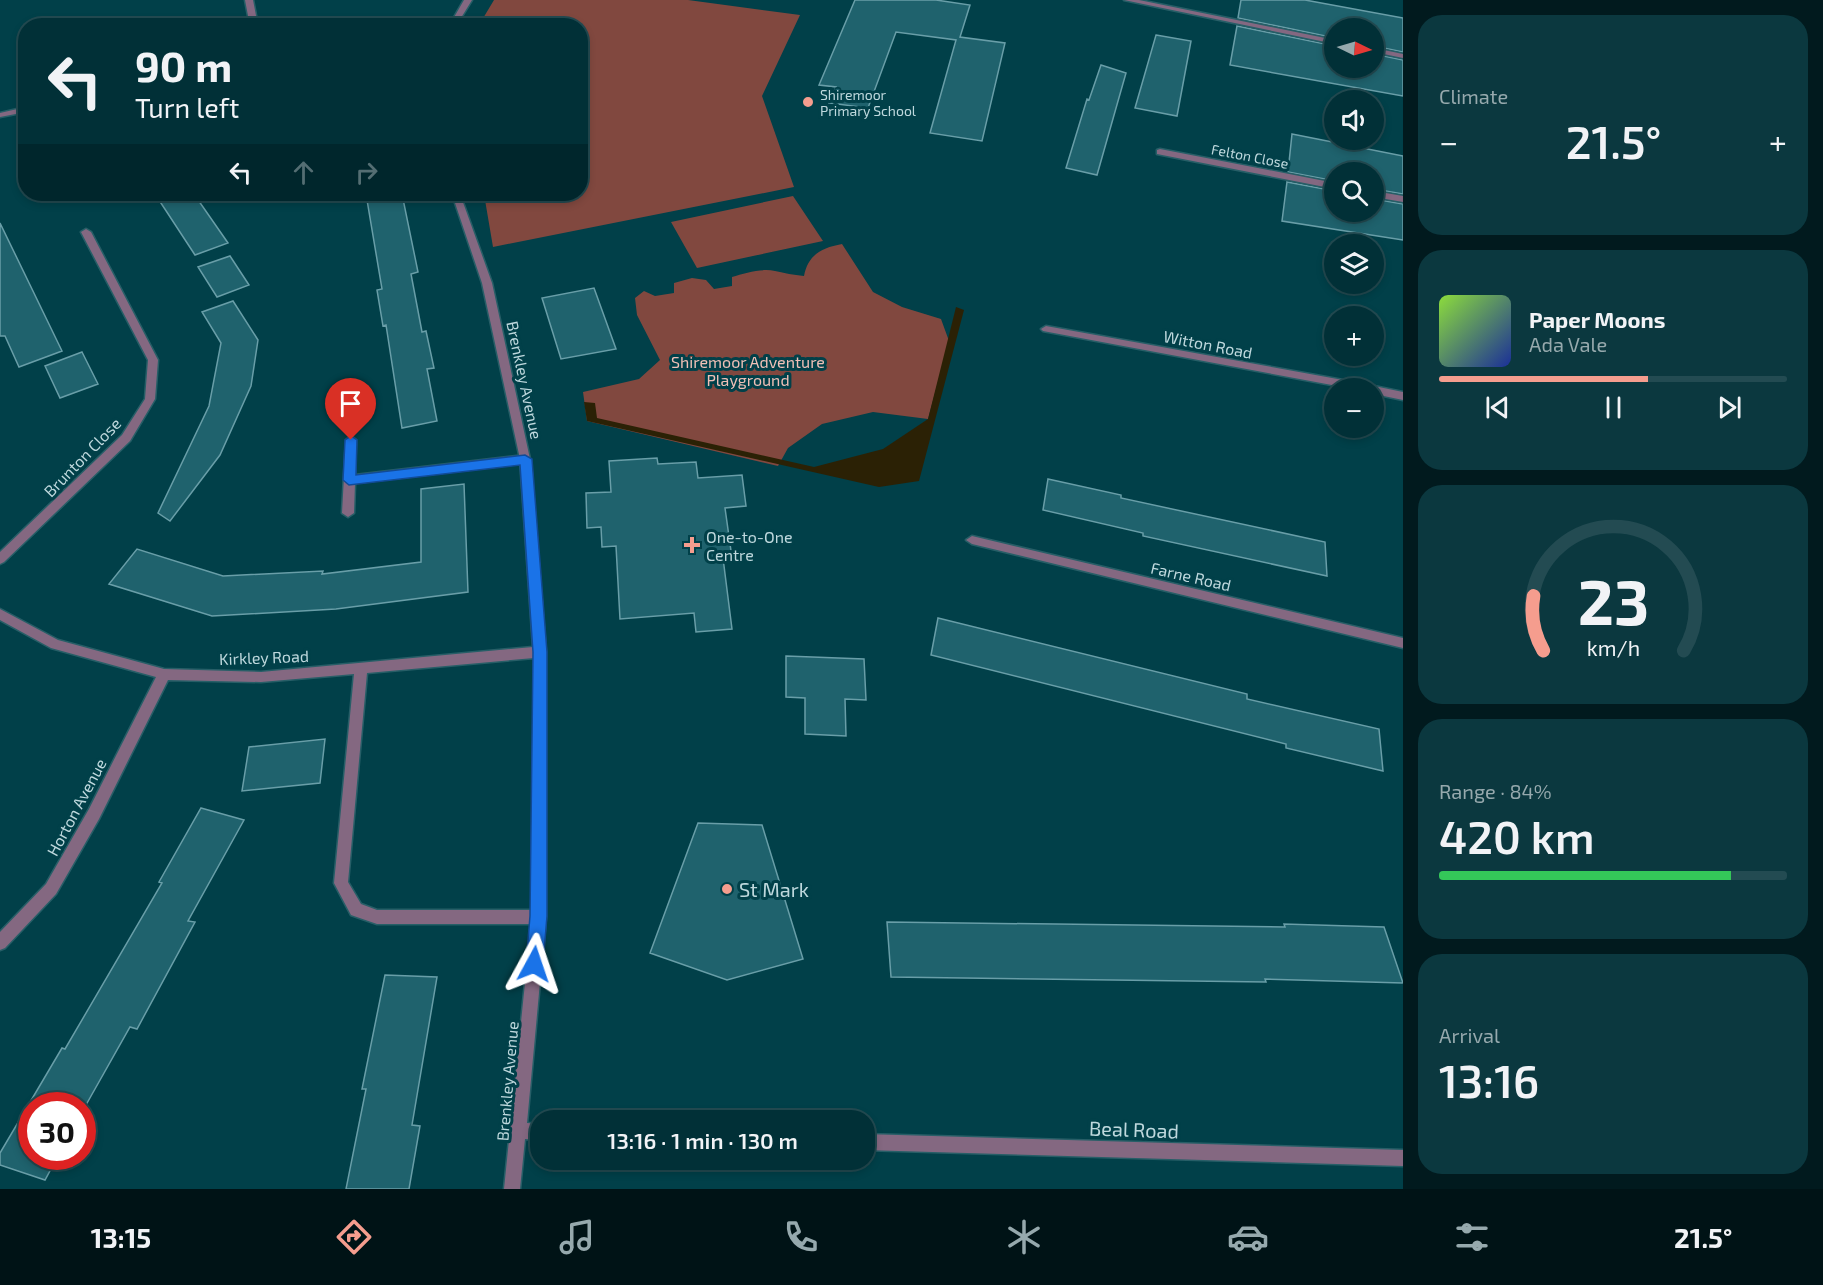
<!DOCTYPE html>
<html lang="en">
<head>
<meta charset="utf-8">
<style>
  :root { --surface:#013037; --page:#0b383f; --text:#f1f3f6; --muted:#96a9ad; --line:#234b52; --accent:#f59d8e }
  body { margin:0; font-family:"Exo 2",sans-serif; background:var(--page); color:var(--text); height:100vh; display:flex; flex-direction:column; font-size:22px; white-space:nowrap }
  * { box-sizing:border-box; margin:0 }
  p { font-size:20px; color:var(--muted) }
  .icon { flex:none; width:33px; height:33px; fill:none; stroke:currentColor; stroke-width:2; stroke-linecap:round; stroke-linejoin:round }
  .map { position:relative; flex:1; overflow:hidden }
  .panel { display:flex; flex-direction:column; gap:15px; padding:15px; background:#011a1e; width:420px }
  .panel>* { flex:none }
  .top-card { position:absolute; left:18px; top:18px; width:570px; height:183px; border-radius:24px; box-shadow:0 3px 9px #0003,0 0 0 2px var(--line); background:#013037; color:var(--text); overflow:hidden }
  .needle { width:39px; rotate:95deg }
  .buttons { position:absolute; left:1324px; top:18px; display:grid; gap:12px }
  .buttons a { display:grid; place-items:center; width:60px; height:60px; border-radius:50%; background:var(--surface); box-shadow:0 3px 9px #0003,0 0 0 2px var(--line); font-size:30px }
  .speed { position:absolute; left:18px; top:1092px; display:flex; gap:12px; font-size:30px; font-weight:700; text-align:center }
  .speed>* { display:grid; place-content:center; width:78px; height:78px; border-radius:50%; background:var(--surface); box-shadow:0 3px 9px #0003,0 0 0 2px var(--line); line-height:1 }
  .speed .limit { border:9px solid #d22; background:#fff; color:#111 }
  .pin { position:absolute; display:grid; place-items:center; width:51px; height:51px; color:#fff; margin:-62px -26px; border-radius:50% 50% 50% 0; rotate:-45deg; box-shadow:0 0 6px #0007 }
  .pin .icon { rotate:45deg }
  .me { position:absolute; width:66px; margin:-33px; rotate:5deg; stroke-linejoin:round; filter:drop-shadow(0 0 4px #0008) }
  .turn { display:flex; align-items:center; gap:21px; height:126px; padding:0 18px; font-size:27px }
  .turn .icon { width:78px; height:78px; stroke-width:2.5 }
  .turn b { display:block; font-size:42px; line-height:51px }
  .lanes { display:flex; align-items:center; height:57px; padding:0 18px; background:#0003; justify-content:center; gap:30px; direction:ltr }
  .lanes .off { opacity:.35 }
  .big { font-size:45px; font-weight:600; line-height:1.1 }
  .panel .widget { flex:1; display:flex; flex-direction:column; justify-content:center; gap:9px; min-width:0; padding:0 21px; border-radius:24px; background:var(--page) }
  .panel .dial { align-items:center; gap:0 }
  .dial svg { height:156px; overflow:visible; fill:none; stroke:var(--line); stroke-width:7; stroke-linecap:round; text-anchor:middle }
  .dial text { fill:var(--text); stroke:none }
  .song { display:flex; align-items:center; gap:18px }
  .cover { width:72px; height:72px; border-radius:9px; background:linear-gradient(135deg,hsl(90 70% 55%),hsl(230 70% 35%)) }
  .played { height:6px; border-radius:3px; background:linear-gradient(90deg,var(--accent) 60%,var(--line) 60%) }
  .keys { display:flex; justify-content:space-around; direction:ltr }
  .heat { display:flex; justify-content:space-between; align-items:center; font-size:33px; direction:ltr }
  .charge { height:9px; border-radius:4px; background:linear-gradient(90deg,#34c759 84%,var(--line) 0) }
  .trip { position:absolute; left:530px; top:1110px; width:345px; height:60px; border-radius:24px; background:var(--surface); box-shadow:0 3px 9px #0003,0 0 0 2px var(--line); font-weight:600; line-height:60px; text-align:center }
  .menu { display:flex; height:96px; justify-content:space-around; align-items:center; background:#001316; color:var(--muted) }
  .menu .icon { width:42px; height:42px }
  .menu .current { color:var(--accent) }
  .menu b { font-size:27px; color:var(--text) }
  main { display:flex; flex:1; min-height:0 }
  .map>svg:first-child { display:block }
</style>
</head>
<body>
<main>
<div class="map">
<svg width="1403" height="1189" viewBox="0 0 1403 1189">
  <rect width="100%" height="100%" fill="#014049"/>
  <!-- green -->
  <path fill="#81483f" d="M494,0H688L800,15L762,96L794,187L493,247L484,194H580V26L479,25Z
    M793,196L823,241L697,268L671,222Z
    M842,244L873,292L902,307L941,319L949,341L928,419L873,412L822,424L788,448L778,466L587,421L583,392L639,379L660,360L637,315L635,298L644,291L655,296L674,293V283L692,278L706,280L714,289L732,286V277C745,273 762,268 775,271C785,273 793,275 804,276C808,255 821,248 842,244Z"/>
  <!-- water -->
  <path fill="#2b2105" d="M956,307L964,310L919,481L879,487L587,421L584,402L595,403L597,418L814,467L883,449L928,419Z"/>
  <!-- building -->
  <path fill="#1f626d" stroke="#699ea8" stroke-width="1.5" d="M855,0H936L970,5L960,37L1005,43L982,141L930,133L956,40L896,32L868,108L829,103L836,87L819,85Z
    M1241,0H1305L1403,18V52L1374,46V28H1335V38L1238,18Z
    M1237,26L1335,46V68H1374V54L1403,60V96L1230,65Z
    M1156,35L1191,41L1177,116L1135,108Z
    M1101,65L1126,73L1097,175L1066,168L1087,99L1089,100Z
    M1292,134L1403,156V194L1374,189V172H1335V181L1288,172Z
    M1287,182L1335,191V212H1374V199L1403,204V240L1282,221Z
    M155,194H194L228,243L195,255Z
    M366,194H402L418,272L411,274L422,332L426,331L434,368L427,369L437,421L402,428L386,325L383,326L377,290L382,289Z
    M0,223L62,351L19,367L5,336H0Z
    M230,256L249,285L217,297L198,267Z
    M594,288L616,349L561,359L542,298Z
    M233,301L258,340L251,386L220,455L170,521L158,513L209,406L221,343L202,312Z
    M82,352L98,384L60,398L45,366Z
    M657,458L658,464L696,462L698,478L742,475L746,506L725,508L732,558H723L732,629L696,632L694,613L620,619L616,546L602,547L601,527L587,528L586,493L611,492L609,461Z
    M1048,479L1121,495V498L1325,542L1327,576L1143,536V533L1043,510Z
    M464,484L468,592L336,609L212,616L109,584L137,549L223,576L323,571L322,574L421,562V489Z
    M938,618L1247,694V699L1379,729L1383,771L1286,748V744L931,655Z
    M786,656L864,659L866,700L845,699L846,736L805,734V698L786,697Z
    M325,739L320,783L242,791L249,747Z
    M201,808L244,820L188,921L195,922L137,1029L130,1027L82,1112V1106H32V1156H58L45,1180L0,1165V1153L62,1048L65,1049L162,883L159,882Z
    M698,823L762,825L803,959L727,980L650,953Z
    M887,922L1285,927L1284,924L1384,927L1403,983L1265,979L1266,982L891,977Z
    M385,975L437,977L412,1125L420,1126L409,1189H346L366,1089H362Z"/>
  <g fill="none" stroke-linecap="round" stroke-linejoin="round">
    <!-- service casing -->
    <g stroke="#275e67" stroke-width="3">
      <path id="service" d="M351,436L356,440L355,475L525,455L530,459L525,463L355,483L354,513L348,517L342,513L346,440Z"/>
    </g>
    <!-- minor casing -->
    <g stroke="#275e67" stroke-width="3">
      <path id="minor" d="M245,0H253L258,26H250Z
        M464,0H472L456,26H449Z
        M1124,0H1139L1335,40V44Z
        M1374,48L1403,54V58L1374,52Z
        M26,107V112L0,117V113Z
        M1160,149L1335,183V189L1157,154V150Z
        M1374,191L1403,196V202L1374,197Z
        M452,194H460L492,283L530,459L546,652V917L527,1123L540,1124V1140L525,1139L520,1189H504L531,924H377L351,915L334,883L354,674L261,682L168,680L99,819L56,894L5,948L0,950V932L46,884L89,809L156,677L51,648L0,620V609L58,640L164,669L261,672L533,647L520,459L482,283ZM534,658L532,910H377L361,904L348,882L367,673Z
        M86,229L91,232L158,360L155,399L130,441L4,562L0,564V552L122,435L145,399L148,360L81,232Z
        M1046,326L1365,384L1370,388L1374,386L1403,392V400L1374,394V388H1348L1043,331L1041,329Z
        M972,536L1403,638V648L972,544L966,540Z
        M864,1134L1403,1150V1166L864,1150Z"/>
    </g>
    <!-- service -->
    <use href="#service" fill="#846881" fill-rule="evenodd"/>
    <!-- minor -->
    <use href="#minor" fill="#846881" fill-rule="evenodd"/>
  </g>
  <!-- route -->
  <path fill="#1a73e8" stroke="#114b97" stroke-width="1.5" d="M351,436L357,440L356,475L525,455L532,459L547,652V916L543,964L540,970L534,973L528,970L526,964L530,916L533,652L520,465L349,485L343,480L345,440Z"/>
  <!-- markers -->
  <g fill="#f59d8e" stroke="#014049" stroke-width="2">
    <circle cx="808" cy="102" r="6"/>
    <path d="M689 536h6v6h6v6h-6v6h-6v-6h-6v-6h6z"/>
    <circle cx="727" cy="889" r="6"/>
  </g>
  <g text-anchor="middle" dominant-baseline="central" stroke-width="6" stroke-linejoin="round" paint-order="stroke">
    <!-- far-poi labels -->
    <g font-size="14" fill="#bed8dd" stroke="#014049" text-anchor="start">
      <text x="820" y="94">Shiremoor<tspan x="820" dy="16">Primary School</tspan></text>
    </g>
    <!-- far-street labels -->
    <g font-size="14" fill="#bed8dd" stroke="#014049">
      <text transform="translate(1250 156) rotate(11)">Felton Close</text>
    </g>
    <!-- street labels -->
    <g font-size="16" fill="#bed8dd" stroke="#014049">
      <text transform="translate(1208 344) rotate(11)">Witton Road</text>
      <text transform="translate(525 380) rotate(78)">Brenkley Avenue</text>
      <text transform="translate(82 457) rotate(-46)">Brunton Close</text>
      <text transform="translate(1191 576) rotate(13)">Farne Road</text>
      <text transform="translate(264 657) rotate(-2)">Kirkley Road</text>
      <text transform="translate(76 807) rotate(-62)">Horton Avenue</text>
      <text transform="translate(507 1081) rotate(-85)">Brenkley Avenue</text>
    </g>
    <!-- park labels -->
    <g font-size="16" fill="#f0c0b7" stroke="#014049">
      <text x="748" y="361">Shiremoor Adventure<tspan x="748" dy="18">Playground</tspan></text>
    </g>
    <!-- poi labels -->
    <g font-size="16" fill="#bed8dd" stroke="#014049" text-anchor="start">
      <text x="706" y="536">One-to-One<tspan x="706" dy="18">Centre</tspan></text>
    </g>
    <!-- near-poi labels -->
    <g font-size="20" fill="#bed8dd" stroke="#014049" text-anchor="start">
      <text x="739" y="889">St Mark</text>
    </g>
    <!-- near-street labels -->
    <g font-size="20" fill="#bed8dd" stroke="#014049">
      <text transform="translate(1134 1129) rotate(2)">Beal Road</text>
    </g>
  </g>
</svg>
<div class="buttons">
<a><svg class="needle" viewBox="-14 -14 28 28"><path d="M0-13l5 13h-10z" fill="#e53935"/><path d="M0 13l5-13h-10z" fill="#96a9ad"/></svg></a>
<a><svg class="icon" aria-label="sound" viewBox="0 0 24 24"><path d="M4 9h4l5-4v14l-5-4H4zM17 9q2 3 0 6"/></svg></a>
<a><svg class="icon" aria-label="search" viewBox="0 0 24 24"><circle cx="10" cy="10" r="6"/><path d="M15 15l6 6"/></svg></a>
<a><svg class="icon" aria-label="layers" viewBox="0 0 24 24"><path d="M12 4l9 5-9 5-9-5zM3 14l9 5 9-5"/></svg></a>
<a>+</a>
<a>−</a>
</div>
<div class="speed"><div class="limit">30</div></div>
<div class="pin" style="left:351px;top:440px;background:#d93025"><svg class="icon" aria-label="arrive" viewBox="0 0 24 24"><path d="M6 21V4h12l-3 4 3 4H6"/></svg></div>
<svg class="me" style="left:534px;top:964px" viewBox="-20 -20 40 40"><path d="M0-17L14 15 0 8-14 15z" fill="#1a73e8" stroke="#fff" stroke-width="4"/></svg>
<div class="trip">13:16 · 1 min · 130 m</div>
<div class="top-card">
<div class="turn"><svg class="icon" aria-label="left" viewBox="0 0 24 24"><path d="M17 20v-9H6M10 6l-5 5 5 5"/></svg><div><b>90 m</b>Turn left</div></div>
<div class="lanes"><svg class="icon" aria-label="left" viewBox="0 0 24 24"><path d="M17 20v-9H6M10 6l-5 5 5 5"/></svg><svg class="icon off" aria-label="ahead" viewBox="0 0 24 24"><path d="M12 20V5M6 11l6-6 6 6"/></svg><svg class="icon off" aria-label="right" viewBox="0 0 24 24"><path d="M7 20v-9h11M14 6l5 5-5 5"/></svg></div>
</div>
</div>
<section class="panel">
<div class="widget"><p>Climate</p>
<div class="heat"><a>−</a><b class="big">21.5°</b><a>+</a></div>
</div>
<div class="widget">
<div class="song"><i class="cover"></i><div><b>Paper Moons</b><p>Ada Vale</p></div></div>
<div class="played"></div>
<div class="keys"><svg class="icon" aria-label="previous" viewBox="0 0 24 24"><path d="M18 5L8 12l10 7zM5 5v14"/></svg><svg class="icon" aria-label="pause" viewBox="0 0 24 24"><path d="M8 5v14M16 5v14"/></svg><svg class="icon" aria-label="next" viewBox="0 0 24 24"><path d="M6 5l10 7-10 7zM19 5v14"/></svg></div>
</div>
<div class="widget dial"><svg viewBox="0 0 100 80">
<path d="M14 69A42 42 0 1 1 86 69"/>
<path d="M14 69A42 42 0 0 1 9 41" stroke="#f59d8e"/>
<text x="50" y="56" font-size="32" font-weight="700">23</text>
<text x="50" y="72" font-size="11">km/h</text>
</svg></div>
<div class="widget"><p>Range · 84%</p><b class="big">420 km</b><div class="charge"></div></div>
<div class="widget"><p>Arrival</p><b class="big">13:16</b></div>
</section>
</main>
<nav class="menu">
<b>13:15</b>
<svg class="icon current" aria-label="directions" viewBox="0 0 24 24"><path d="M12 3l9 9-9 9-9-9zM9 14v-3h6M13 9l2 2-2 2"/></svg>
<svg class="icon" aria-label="music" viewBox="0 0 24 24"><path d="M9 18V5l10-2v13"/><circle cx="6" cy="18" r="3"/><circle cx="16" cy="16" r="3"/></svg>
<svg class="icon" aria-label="phone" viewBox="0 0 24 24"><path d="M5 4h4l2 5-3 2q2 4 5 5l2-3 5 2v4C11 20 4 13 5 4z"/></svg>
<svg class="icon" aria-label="climate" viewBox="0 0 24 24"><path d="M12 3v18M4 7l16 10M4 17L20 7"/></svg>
<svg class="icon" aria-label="car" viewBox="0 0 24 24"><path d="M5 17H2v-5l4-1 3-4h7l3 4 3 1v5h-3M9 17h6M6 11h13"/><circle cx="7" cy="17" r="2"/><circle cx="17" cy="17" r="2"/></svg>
<svg class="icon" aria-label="filters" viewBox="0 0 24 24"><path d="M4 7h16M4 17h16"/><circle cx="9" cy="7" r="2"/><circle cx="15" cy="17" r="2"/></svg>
<b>21.5°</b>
</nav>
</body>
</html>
